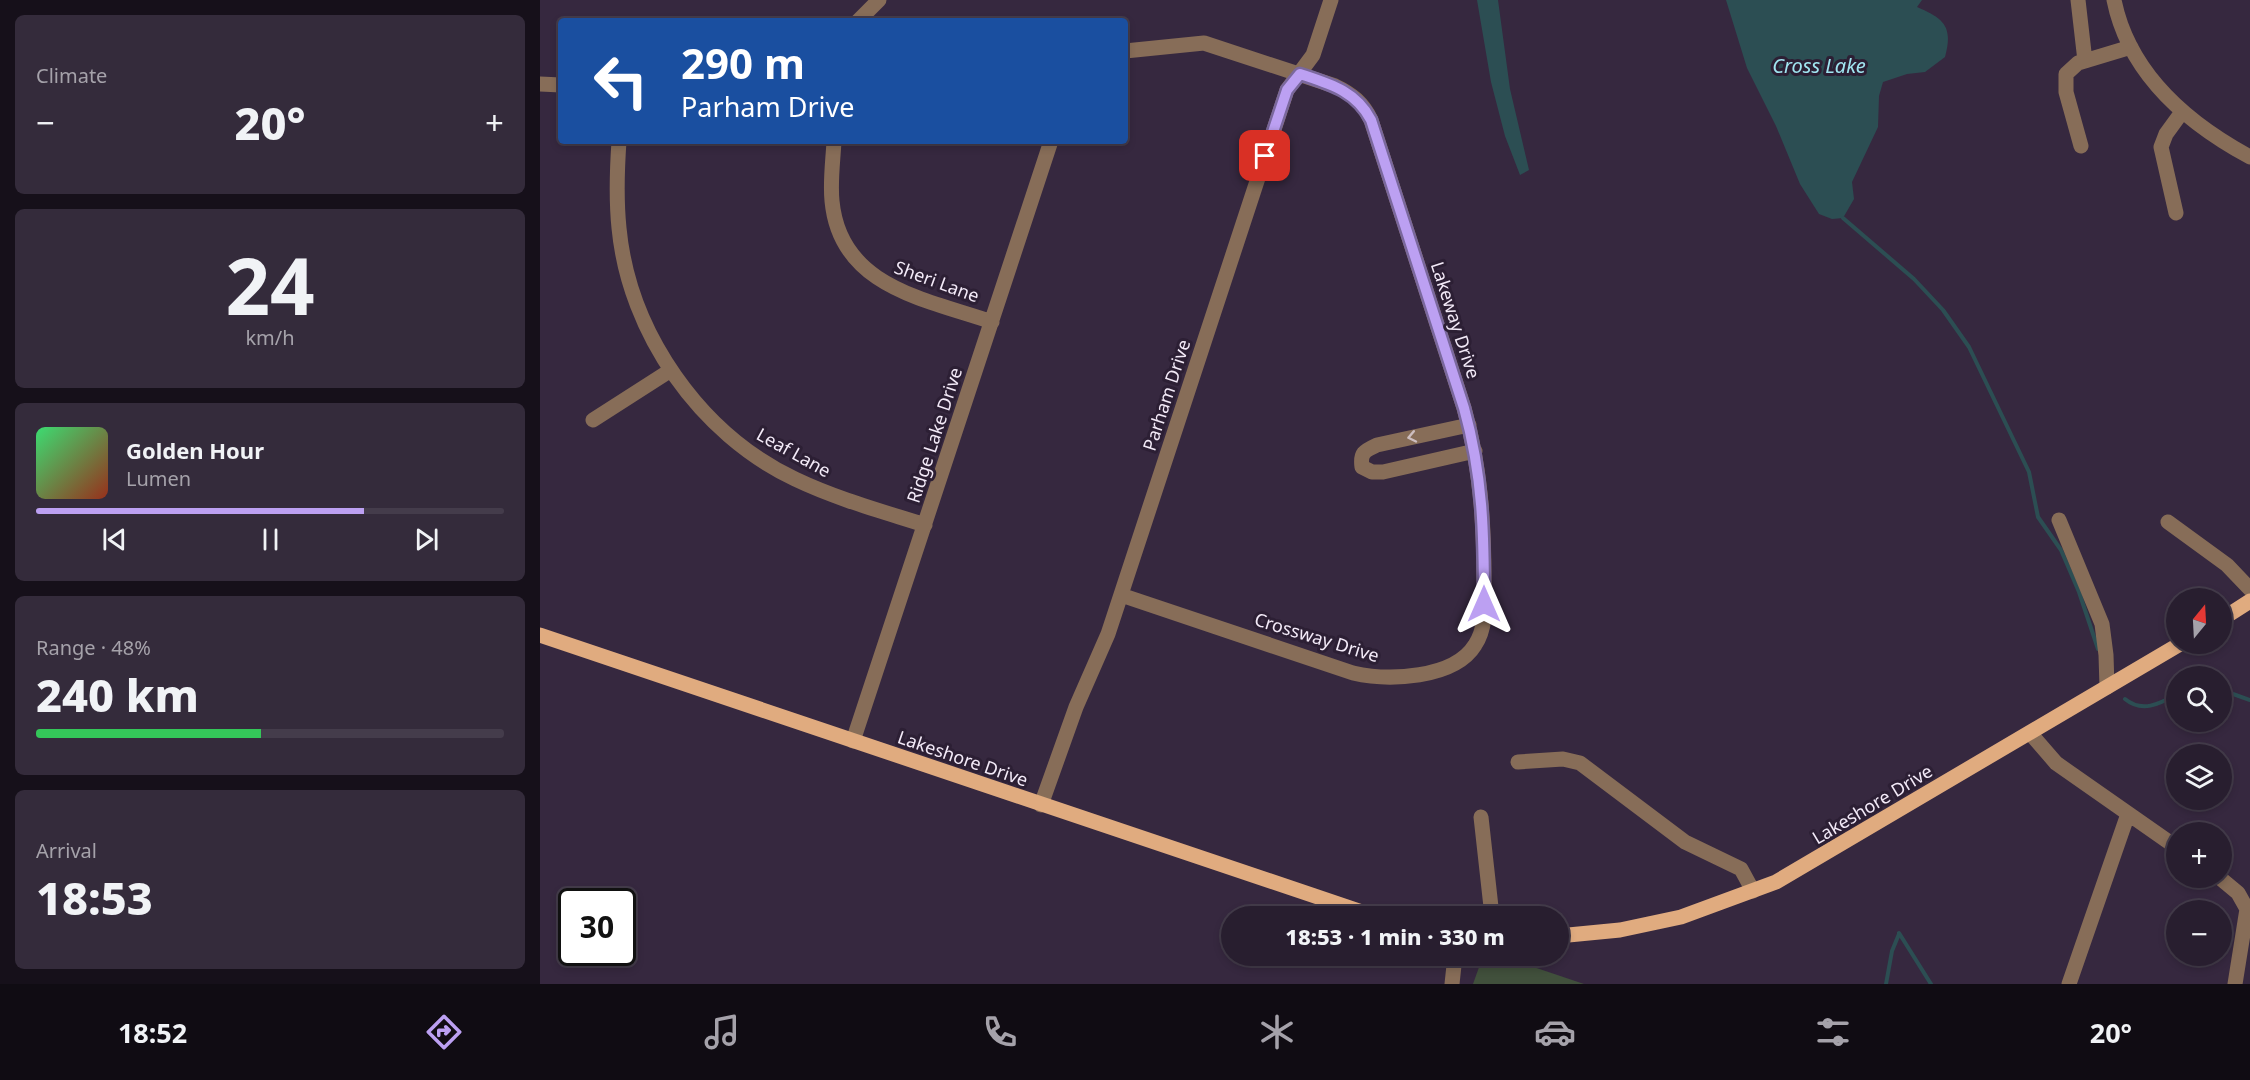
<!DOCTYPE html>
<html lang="en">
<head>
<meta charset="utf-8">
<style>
  :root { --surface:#281e2f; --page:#342b3b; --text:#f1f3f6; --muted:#a5a2aa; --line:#443c4b; --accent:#bca0f2 }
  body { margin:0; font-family:"Noto Sans",sans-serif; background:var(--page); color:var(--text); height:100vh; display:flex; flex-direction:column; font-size:22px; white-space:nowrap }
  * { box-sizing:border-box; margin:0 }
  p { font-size:20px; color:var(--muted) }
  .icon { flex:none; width:33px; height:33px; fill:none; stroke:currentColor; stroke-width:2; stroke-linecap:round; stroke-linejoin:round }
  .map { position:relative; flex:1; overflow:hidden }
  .side { display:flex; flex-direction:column; gap:15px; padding:15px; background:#16101a; width:540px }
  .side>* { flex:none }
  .banner { position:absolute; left:18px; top:18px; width:570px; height:126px; border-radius:6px; box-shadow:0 3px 9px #0003,0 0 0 2px var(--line); background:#1a4fa0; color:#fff; overflow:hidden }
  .needle { width:39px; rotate:18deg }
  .controls { position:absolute; left:1626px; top:588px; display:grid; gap:12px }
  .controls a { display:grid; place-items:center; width:66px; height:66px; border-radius:50%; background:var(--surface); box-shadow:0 3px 9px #0003,0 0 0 2px var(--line); font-size:30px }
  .speed { position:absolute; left:18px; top:888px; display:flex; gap:12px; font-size:30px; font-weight:700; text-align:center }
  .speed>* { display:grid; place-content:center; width:78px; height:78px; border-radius:50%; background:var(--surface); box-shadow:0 3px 9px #0003,0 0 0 2px var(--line); line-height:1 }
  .speed .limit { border:3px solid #111; border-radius:9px; background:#fff; color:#111 }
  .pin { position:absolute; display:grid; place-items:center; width:51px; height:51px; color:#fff; margin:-26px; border-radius:12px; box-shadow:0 3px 9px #0006 }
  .me { position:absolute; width:66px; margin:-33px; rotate:0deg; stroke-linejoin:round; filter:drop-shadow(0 0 4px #0008) }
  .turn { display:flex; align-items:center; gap:21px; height:126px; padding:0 24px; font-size:27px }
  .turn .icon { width:78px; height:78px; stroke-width:2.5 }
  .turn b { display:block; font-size:42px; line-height:51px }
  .big { font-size:45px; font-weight:800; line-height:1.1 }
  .side .widget { flex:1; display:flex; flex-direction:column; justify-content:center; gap:9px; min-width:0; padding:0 21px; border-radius:9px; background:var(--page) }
  .side .dial { align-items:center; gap:0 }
  .dial b { font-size:78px; line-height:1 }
  .song { display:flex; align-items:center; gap:18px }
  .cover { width:72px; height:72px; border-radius:9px; background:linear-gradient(135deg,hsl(140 70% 55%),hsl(10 70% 35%)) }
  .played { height:6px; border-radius:3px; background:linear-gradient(90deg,var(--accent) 70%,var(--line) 70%) }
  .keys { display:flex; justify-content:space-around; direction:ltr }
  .heat { display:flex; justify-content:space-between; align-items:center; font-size:33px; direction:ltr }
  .charge { height:9px; border-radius:4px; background:linear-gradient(90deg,#34c759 48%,var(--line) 0) }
  .trip { position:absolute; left:681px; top:906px; width:348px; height:60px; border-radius:30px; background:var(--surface); box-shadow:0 3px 9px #0003,0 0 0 2px var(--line); font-weight:800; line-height:60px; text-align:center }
  .dock { display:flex; height:96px; justify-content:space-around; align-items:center; background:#100c13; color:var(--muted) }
  .dock .icon { width:42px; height:42px }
  .dock .selected { color:var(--accent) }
  .dock b { font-size:27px; color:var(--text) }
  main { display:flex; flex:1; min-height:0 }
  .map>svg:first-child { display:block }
</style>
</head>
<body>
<main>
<section class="side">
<div class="widget"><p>Climate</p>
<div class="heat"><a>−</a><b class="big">20°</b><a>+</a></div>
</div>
<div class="widget dial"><b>24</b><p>km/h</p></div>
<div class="widget">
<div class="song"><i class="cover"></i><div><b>Golden Hour</b><p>Lumen</p></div></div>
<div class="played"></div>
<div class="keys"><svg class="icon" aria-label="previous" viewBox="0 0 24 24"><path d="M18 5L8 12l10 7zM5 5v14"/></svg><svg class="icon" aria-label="pause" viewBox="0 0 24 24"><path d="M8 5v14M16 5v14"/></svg><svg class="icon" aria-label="next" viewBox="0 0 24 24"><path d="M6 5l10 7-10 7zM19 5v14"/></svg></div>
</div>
<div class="widget"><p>Range · 48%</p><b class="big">240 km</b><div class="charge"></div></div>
<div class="widget"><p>Arrival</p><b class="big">18:53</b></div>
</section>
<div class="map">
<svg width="1710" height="984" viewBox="0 0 1710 984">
  <rect width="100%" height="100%" fill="#36283f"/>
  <!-- green -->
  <path fill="#41503c" d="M943,956H961L1044,984H933Z"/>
  <!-- water -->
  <path fill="#2c4e53" d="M937,0H958L970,89L989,170L980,175L965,136L951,82Z
    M1186,0H1382L1377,7C1405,19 1413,27 1405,57L1385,72L1367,74L1343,82L1339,96L1338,127L1312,182L1314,199L1303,218L1292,219L1279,214L1260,184L1236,126L1207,68Z"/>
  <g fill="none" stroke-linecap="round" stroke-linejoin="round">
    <!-- stream -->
    <path stroke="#2c4e53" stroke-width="4" d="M1303,218L1374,279L1403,310L1429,347L1489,472L1498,517L1521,550L1539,592L1558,649
      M1682,690L1710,700
      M1585,699C1602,713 1619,704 1636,695
      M1359,933L1391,984
      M1346,984L1352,951L1359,934"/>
    <!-- minor -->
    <path stroke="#876d58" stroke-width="15" d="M1538,0L1545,61
      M1574,0C1589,74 1647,123 1710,157
      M318,21L339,0
      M0,84L21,85
      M79,141C77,170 76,199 79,228C89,333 160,434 255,479C297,499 341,511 385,525
      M294,141C293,161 290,181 292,201C300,287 385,299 452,322
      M1541,146L1526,92V74L1538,63L1591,47
      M1636,213L1621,147L1626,134L1642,112
      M53,420L131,370
      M929,425L837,445C824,451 820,453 822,467L832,472H843L935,451
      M1519,520L1562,624L1566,655L1567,687
      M1628,522L1687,565L1710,589
      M581,595L813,673C848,681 914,679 935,645C948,625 944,601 944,579C944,520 940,465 924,408L831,120C823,103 812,94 795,86L664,43L585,51
      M1490,733L1516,763L1636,847
      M313,741L511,141
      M978,762L1023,759L1040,763L1145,842L1201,869L1213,891
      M501,805L536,707L568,634L747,90L773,55L791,0
      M941,817L952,916
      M1680,878L1698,893L1707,909L1695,984
      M912,984L915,956
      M1529,984L1588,814"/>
    <!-- major -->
    <path stroke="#e0ab7f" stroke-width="15" d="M1682,619L1710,601
      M0,635L834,916
      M1018,936L1080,930L1141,917L1236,882L1640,644"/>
  </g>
  <!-- one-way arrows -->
  <defs><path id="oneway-chevron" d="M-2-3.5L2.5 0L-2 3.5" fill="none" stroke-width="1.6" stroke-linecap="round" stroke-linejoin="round" transform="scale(1.5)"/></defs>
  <use stroke="#cdbec0" href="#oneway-chevron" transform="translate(872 437) rotate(168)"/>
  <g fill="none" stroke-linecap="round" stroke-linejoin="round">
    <!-- route casing -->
    <g stroke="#7a689d" stroke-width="15">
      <path id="route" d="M725,156L747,90L760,74C790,84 816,91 831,120L924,408C943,476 944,534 944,604"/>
    </g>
    <!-- route -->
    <use href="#route" stroke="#bca0f2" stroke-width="10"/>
  </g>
  <g text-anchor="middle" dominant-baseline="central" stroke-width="6" stroke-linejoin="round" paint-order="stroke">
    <!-- street labels -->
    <g font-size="18" fill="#f3eaf8" stroke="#2c1f34">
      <text transform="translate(397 281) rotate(20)">Sheri Lane</text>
      <text transform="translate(916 320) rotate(72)">Lakeway Drive</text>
      <text transform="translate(626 395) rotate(-72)">Parham Drive</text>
      <text transform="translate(394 435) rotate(-72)">Ridge Lake Drive</text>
      <text transform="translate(254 452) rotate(29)">Leaf Lane</text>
      <text transform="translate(777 637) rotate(17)">Crossway Drive</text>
      <text transform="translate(423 758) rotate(19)">Lakeshore Drive</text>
      <text transform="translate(1332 804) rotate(-31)">Lakeshore Drive</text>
    </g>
    <!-- water labels -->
    <g font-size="20" font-style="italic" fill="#a0e5f0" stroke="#2c1f34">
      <text x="1279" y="65">Cross Lake</text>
    </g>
  </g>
</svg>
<div class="controls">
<a><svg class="needle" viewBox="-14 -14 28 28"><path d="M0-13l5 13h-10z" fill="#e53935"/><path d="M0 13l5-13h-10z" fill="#a5a2aa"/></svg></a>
<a><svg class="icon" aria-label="search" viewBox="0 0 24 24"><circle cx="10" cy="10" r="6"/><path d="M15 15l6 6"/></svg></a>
<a><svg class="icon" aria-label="layers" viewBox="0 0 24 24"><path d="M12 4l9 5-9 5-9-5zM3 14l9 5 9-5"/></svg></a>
<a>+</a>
<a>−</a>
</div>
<div class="speed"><div class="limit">30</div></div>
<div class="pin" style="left:725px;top:156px;background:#d93025"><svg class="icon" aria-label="arrive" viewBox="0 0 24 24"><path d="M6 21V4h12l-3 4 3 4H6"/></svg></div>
<svg class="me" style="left:944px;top:604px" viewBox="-20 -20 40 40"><path d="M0-17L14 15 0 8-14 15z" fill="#bca0f2" stroke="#fff" stroke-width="4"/></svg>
<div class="trip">18:53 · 1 min · 330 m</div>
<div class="banner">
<div class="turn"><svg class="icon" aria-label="left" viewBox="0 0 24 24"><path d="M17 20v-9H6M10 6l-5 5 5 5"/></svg><div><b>290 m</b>Parham Drive</div></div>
</div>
</div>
</main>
<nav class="dock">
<b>18:52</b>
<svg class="icon selected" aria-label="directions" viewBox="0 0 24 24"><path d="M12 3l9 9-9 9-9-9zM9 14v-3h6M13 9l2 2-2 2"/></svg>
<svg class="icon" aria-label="music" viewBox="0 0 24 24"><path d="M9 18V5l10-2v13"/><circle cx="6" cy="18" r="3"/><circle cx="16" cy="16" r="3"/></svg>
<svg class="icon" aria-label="phone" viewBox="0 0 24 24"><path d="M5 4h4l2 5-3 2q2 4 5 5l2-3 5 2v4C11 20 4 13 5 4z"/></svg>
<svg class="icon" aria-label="climate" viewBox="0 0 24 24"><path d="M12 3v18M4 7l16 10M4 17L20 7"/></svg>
<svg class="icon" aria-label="car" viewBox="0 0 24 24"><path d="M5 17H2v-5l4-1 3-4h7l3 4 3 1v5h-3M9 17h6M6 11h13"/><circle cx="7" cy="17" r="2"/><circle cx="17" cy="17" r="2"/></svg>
<svg class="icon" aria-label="filters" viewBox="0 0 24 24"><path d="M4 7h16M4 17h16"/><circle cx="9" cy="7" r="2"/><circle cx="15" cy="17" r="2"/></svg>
<b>20°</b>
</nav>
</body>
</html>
